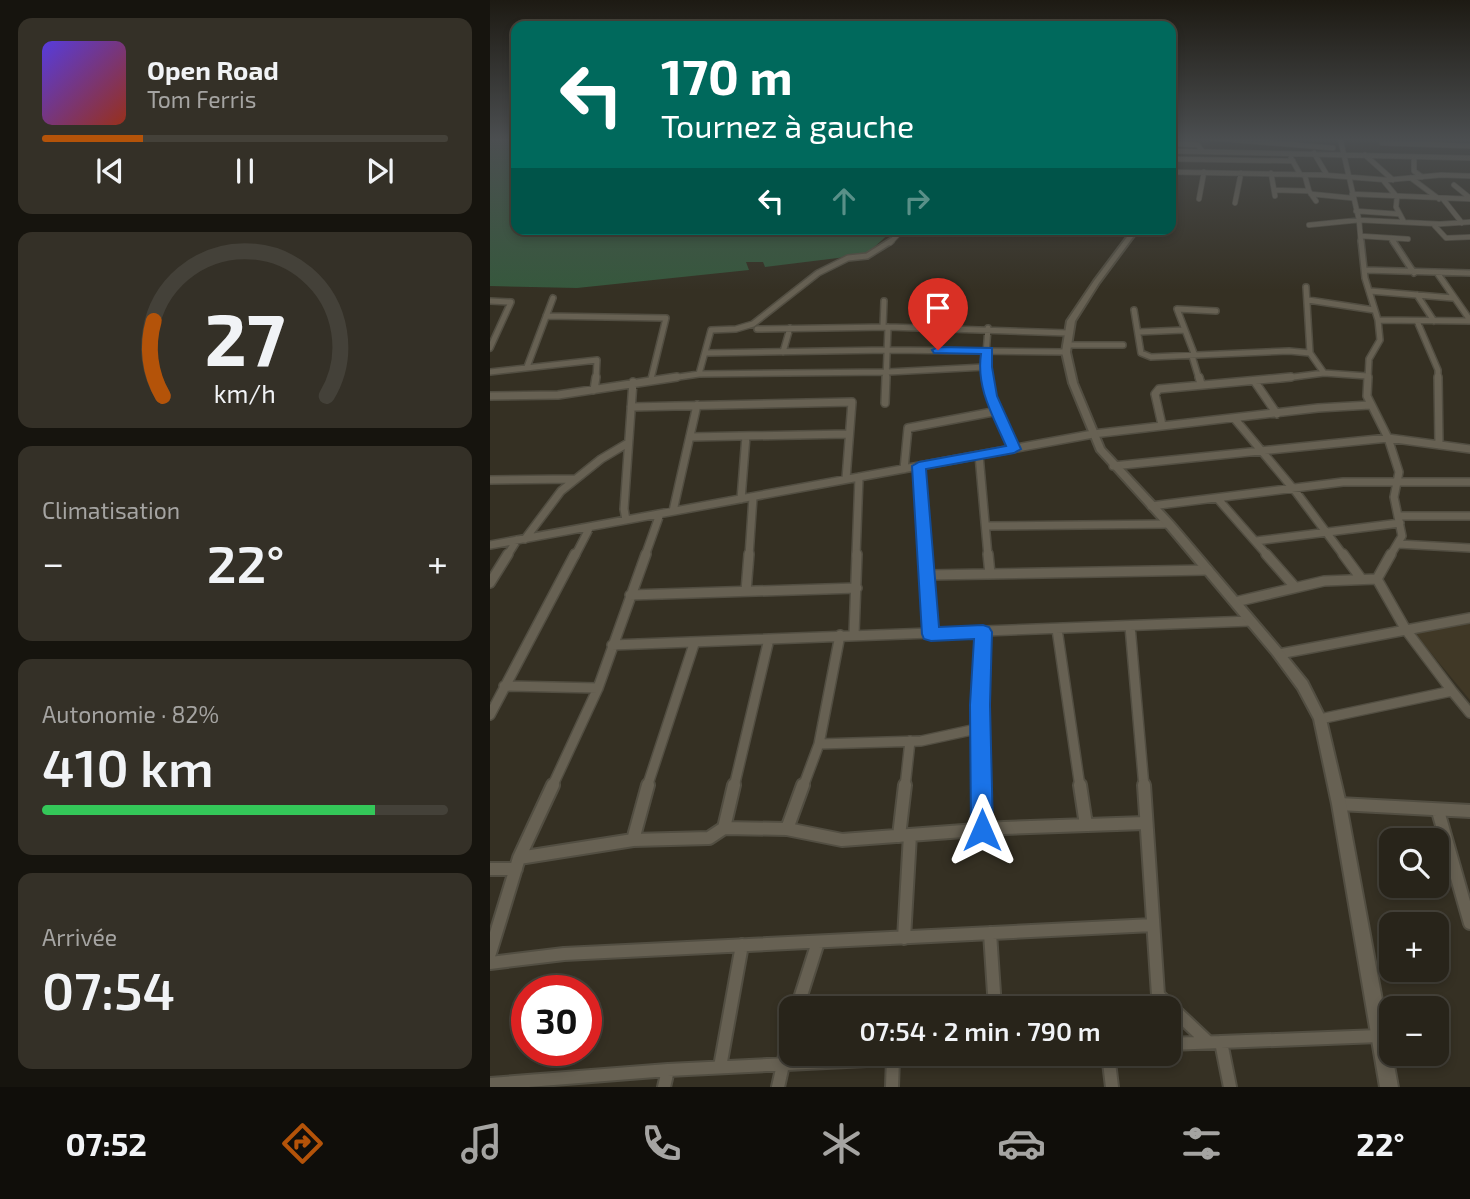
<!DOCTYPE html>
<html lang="fr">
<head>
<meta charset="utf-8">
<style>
  :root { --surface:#28241a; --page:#343027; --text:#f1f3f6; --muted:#a5a4a2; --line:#444139; --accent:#b45309 }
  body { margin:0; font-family:"Exo 2",sans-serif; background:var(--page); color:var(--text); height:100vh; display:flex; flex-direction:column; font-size:26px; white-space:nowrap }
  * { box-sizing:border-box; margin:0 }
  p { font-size:23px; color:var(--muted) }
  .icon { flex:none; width:38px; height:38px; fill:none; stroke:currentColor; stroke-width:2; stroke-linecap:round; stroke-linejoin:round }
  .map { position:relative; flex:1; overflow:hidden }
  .panel { display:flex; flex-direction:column; gap:18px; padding:18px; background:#16140e; width:490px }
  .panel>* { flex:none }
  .banner { position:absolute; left:21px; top:21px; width:665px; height:214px; border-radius:14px; box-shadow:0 4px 10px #0003,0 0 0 2px var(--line); background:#00695c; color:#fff; overflow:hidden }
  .tools { position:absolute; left:889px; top:828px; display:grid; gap:14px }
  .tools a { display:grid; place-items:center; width:70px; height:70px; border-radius:14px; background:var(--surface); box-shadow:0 4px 10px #0003,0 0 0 2px var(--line); font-size:35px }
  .speed { position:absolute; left:21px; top:975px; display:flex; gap:14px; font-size:35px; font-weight:700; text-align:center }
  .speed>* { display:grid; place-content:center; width:91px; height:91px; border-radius:50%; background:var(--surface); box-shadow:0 4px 10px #0003,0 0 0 2px var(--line); line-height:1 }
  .speed .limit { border:10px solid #d22; background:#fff; color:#111 }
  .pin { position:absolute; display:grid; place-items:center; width:60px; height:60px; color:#fff; margin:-72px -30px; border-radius:50% 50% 50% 0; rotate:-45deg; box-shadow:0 0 7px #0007 }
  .pin .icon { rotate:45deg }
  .me { position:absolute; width:77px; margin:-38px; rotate:0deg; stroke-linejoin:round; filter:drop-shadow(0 0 5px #0008) }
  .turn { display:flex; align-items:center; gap:24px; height:147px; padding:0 35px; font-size:32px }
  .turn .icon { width:91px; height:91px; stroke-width:2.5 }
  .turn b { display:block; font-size:49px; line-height:60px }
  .lanes { display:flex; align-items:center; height:66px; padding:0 35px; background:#0003; justify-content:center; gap:35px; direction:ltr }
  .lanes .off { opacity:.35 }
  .big { font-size:52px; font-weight:600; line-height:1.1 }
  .panel .widget { flex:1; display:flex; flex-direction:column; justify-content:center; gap:10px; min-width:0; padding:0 24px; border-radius:14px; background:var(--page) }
  .panel .dial { align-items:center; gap:0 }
  .dial svg { height:182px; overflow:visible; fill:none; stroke:var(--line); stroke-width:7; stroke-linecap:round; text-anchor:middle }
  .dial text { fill:var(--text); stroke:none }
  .song { display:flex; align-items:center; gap:21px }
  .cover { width:84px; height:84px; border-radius:10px; background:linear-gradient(135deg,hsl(250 70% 55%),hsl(10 70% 35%)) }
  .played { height:7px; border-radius:4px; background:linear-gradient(90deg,var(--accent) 25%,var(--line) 25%) }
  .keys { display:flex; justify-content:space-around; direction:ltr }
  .heat { display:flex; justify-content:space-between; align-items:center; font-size:38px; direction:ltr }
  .charge { height:10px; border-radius:5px; background:linear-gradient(90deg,#34c759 82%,var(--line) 0) }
  .trip { position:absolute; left:289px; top:996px; width:402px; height:70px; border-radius:14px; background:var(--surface); box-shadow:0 4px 10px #0003,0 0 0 2px var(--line); font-weight:600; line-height:70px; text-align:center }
  .menu { display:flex; height:112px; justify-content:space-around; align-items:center; background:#100e0a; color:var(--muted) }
  .menu .icon { width:49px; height:49px }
  .menu .on { color:var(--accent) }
  .menu b { font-size:32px; color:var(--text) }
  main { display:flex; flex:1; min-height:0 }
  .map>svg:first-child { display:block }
</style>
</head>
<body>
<main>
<section class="panel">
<div class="widget">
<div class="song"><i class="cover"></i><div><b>Open Road</b><p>Tom Ferris</p></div></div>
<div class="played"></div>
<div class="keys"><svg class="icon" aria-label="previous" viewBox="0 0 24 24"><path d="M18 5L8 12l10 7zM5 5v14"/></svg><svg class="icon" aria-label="pause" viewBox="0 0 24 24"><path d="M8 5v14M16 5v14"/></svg><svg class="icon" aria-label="next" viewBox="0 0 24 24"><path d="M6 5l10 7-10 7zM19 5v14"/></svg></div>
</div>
<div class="widget dial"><svg viewBox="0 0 100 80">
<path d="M14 69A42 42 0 1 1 86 69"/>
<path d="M14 69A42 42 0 0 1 10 36" stroke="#b45309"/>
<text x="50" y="56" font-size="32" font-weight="700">27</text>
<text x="50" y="72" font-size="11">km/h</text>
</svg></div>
<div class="widget"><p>Climatisation</p>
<div class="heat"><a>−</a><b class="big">22°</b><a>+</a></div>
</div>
<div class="widget"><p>Autonomie · 82%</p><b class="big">410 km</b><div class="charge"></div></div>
<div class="widget"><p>Arrivée</p><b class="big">07:54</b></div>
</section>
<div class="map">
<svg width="980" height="1087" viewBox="0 0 980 1087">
  <rect width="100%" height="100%" fill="#353023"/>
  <!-- built -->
  <path fill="#403826" d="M980,621V700L926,635L931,627Z"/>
  <!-- green -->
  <path fill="#36583d" d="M0,138H26V229H404L379,252L364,256L275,267L273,262H256L259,270L87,288L0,286Z"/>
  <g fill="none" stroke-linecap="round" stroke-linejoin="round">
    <!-- street-far4 casing -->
    <g stroke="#524e42" stroke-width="6">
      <path id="street-far4" d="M721,138L843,148
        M850,138L869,220L871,243
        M892,143L980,146
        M681,144L708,145L712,151
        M681,151L980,158
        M824,153L837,175
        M875,155L903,180
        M801,158L810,174L815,176L819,191L826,201
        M924,158V171L932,177
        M681,159L803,161
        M681,172L834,175L897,180L951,175L980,176
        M781,173L785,196
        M921,178L949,199
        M893,180L907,197L906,207L914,222
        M964,185L980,198
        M784,190L819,191
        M821,194L862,198
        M862,194L980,199
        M709,199L714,172
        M953,199L972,223
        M745,203L751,173
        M866,211L909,214
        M943,224L956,238L980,237
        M819,225L869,220L950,224L980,222
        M871,236L918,239
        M901,238L904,243
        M400,243L413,229"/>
    </g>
    <!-- street-far3 casing -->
    <g stroke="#524e42" stroke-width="8">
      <path id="street-far3" d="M871,241L875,278L888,320L890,340L879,359L878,379
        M903,241L924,273
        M875,270L980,273
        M948,274L980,320
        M816,287L820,353L834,373
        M880,291L963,298
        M927,295L944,321
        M818,300L884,310
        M0,301L21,302L0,348
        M644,310L651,353L661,357L799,351L820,353
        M56,316L176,318L161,379
        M888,320L980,321
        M927,321L948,370V379
        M393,327L394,301
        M267,329L398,327L578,333
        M648,332L694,330
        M576,345H633
        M293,352L300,328
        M216,353L398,350L576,352
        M702,356L709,379
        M705,356L687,309L726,311
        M37,367L63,298
        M0,372L107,360L106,379
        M209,374L221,330L246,329L263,324L328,273L358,258L377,256L401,241
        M175,379L209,374L398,372L495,367
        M396,379L398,327
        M497,379L495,367L498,328
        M788,379L834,373L877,376"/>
    </g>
    <!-- street-far2 casing -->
    <g stroke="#524e42" stroke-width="10">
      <path id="street-far2" d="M497,377L500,395L524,449
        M709,377L711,384
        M878,377L877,396L898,438L909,472L904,497L912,536L900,556
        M948,377L949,445
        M765,382L787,414
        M104,390L106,377
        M0,396L68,395L187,377
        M395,403L396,377
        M141,407L362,402L356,479
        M744,418L806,492L854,556
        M672,425L665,394L669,389L801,377
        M200,437L358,434
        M489,455L498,556
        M429,466L435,556
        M623,466L898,438L980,449
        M414,469L418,428L508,411
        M0,480L85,479
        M727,498L778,556
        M251,499L256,436
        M661,506L853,482H980
        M183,511L207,405
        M909,516H980
        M136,520L134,509L143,382
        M498,526L679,524
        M35,539L71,491L111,459L138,443
        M766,541L910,523
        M908,544L980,548
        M0,545L603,434L828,408L880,405
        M17,556L27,540
        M85,556L100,527
        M155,556L170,514
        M259,556L263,497
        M366,556L369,477"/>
    </g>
    <!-- street-far1 casing -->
    <g stroke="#524e42" stroke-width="12">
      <path id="street-far1" d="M435,554L441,634
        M498,554L500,574
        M776,554L805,587
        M853,554L870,577
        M438,575L718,570
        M0,583L18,554
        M256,591L259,554
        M140,595L367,588
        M745,602L834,581L887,579
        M640,626L654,787
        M567,629L590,787
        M364,634L367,554
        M122,645L761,621
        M789,654L980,618
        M14,686L108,688
        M962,691L980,713
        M0,715L85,554
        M830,719L962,691L916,630L887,579L901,554
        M329,744L431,741L491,728
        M62,787L108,688L156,554
        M157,787L204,644
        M244,787L279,639
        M313,787L329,744L350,635
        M415,787L420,741
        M491,787L490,705L493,632"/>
    </g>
    <!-- street casing -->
    <g stroke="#524e42" stroke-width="16">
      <path id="street" d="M491,785L492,830
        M590,785L596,825
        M654,785L668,995L718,1042
        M849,804L980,811
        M948,811L980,923
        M234,828L244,785
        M297,829L313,785
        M409,836L415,785
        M143,840L158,785
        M29,858L143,840L219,838L234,828L297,829L352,840L514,828L655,823
        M0,869H26
        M500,933L505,1008
        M414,938L420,835
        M0,953L29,858L63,785
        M0,963L74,954L663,925
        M307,1008L328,942
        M731,1042L740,1087
        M679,1044L889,1036
        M618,1054L622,1087
        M230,1067L252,945
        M0,1084L178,1070L497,1054
        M174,1087L178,1070
        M288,1087L301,1029
        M402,1087L403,1058"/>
    </g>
    <!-- secondary casing -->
    <g stroke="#524e42" stroke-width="4">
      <path id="secondary" d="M643,229H649L609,283L585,321L580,352L587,383L614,448L683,522L791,649L817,681L836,719L856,804L908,1087H890L842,804L824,719L808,689L783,655L675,526L607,451L579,383L572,352L577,321L604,281Z"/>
    </g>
    <!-- street-far4 -->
    <use href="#street-far4" stroke="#676153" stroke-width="4.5"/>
    <!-- street-far3 -->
    <use href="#street-far3" stroke="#676153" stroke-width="5"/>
    <!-- street-far2 -->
    <use href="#street-far2" stroke="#676153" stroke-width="7"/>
    <!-- street-far1 -->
    <use href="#street-far1" stroke="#676153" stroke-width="9"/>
    <!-- street -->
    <use href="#street" stroke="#676153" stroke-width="12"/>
    <!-- secondary -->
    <use href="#secondary" fill="#676153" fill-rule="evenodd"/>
  </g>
  <!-- sky -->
  <linearGradient id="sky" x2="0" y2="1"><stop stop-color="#1d1a13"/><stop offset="0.48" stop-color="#4b4e50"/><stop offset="1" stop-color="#4b4e50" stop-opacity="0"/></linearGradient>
  <rect width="980" height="290" fill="url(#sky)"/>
  <!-- route -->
  <path fill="#1a73e8" stroke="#114b97" stroke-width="2" d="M448,347L502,348V367L507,396L531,449L524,453L436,469L449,627L493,625L499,627L502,632L500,705L503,830L500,838L492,841L484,838L481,830L480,705L484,639L441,641L434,639L432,634L422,466L429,462L516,446C503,416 486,388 491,354L444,353L442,350Z"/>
</svg>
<div class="tools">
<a><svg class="icon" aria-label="search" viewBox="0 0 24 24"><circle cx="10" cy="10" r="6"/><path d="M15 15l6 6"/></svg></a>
<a>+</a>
<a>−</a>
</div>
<div class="speed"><div class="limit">30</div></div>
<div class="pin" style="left:448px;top:350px;background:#d93025"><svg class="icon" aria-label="arrive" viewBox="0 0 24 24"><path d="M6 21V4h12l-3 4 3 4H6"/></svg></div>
<svg class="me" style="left:492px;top:830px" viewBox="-20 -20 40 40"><path d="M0-17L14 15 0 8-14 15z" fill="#1a73e8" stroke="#fff" stroke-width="4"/></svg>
<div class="trip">07:54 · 2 min · 790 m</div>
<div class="banner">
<div class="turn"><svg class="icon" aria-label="left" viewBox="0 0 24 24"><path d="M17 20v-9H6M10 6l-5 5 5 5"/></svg><div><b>170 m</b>Tournez à gauche</div></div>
<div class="lanes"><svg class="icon" aria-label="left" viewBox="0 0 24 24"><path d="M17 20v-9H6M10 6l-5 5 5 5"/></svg><svg class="icon off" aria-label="ahead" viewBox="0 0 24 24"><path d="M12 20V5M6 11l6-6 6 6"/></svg><svg class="icon off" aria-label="right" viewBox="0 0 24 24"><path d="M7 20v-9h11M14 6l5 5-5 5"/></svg></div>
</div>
</div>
</main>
<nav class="menu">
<b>07:52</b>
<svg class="icon on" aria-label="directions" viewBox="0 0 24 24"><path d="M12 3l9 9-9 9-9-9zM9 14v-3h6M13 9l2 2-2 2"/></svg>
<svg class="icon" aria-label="music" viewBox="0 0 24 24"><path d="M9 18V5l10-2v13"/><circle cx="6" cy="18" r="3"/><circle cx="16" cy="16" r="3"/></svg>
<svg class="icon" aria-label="phone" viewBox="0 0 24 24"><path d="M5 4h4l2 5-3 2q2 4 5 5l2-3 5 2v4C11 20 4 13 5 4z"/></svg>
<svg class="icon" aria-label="climate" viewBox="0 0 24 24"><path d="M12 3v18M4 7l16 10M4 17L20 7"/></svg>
<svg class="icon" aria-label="car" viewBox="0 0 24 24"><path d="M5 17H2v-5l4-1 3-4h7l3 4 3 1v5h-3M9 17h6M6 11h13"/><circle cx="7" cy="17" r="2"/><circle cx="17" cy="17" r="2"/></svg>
<svg class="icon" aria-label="filters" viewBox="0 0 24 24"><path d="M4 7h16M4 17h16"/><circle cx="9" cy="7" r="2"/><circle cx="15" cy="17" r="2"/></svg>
<b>22°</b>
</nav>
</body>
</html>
